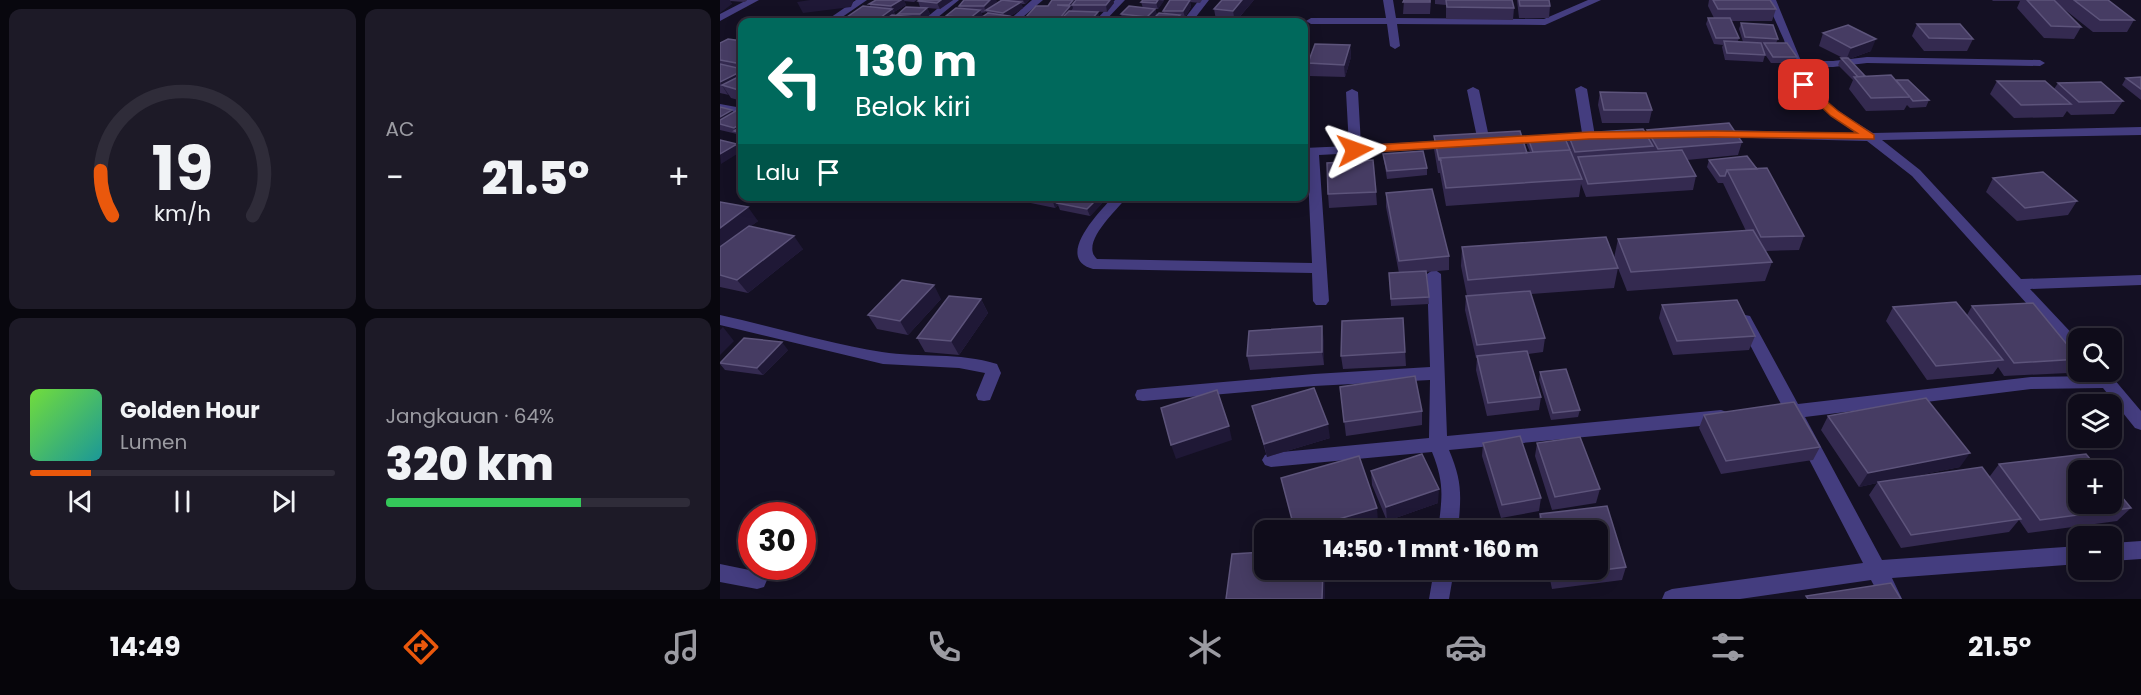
<!DOCTYPE html>
<html lang="id">
<head>
<meta charset="utf-8">
<style>
  :root { --surface:#0f0c1a; --page:#1d1a27; --text:#f1f3f6; --muted:#9b9ba2; --line:#2f2c39; --accent:#ea580c }
  body { margin:0; font-family:Poppins,sans-serif; background:var(--page); color:var(--text); height:100vh; display:flex; flex-direction:column; font-size:22px; white-space:nowrap }
  * { box-sizing:border-box; margin:0 }
  p { font-size:20px; color:var(--muted) }
  .icon { flex:none; width:33px; height:33px; fill:none; stroke:currentColor; stroke-width:2; stroke-linecap:round; stroke-linejoin:round }
  .map { position:relative; flex:1; overflow:hidden }
  .side { display:flex; flex-direction:column; gap:9px; padding:9px; background:#08070e; width:720px }
  .side>* { flex:none }
  .banner { position:absolute; left:18px; top:18px; width:570px; height:183px; border-radius:12px; box-shadow:0 3px 15px #0003,0 0 0 2px var(--line); background:#00695c; color:#fff; overflow:hidden }
  .controls { position:absolute; left:1348px; top:328px; display:grid; gap:12px }
  .controls a { display:grid; place-items:center; width:54px; height:54px; border-radius:12px; background:var(--surface); box-shadow:0 3px 15px #0003,0 0 0 2px var(--line); font-size:30px }
  .speed { position:absolute; left:18px; top:502px; display:flex; gap:12px; font-size:30px; font-weight:700; text-align:center }
  .speed>* { display:grid; place-content:center; width:78px; height:78px; border-radius:50%; background:var(--surface); box-shadow:0 3px 15px #0003,0 0 0 2px var(--line); line-height:1 }
  .speed .limit { border:9px solid #d22; background:#fff; color:#111 }
  .pin { position:absolute; display:grid; place-items:center; width:51px; height:51px; color:#fff; margin:-26px; border-radius:12px; box-shadow:0 3px 9px #0006 }
  .me { position:absolute; width:66px; margin:-33px; rotate:86deg; stroke-linejoin:round; filter:drop-shadow(0 0 4px #0008) }
  .turn { display:flex; align-items:center; gap:21px; height:126px; padding:0 18px; font-size:27px }
  .turn .icon { width:78px; height:78px; stroke-width:2.5 }
  .turn b { display:block; font-size:42px; line-height:51px }
  .then { display:flex; align-items:center; height:57px; padding:0 18px; background:#0003; gap:12px; font-size:22px }
  .big { font-size:45px; font-weight:800; line-height:1.1 }
  .side .card { flex:1; display:flex; flex-direction:column; justify-content:center; gap:9px; min-width:0; padding:0 21px; border-radius:12px; background:var(--page) }
  .side .dial { align-items:center; gap:0 }
  .dial svg { height:156px; overflow:visible; fill:none; stroke:var(--line); stroke-width:7; stroke-linecap:round; text-anchor:middle }
  .dial text { fill:var(--text); stroke:none }
  .song { display:flex; align-items:center; gap:18px }
  .cover { width:72px; height:72px; border-radius:9px; background:linear-gradient(135deg,hsl(100 70% 55%),hsl(180 70% 35%)) }
  .played { height:6px; border-radius:3px; background:linear-gradient(90deg,var(--accent) 20%,var(--line) 20%) }
  .keys { display:flex; justify-content:space-around; direction:ltr }
  .heat { display:flex; justify-content:space-between; align-items:center; font-size:33px; direction:ltr }
  .charge { height:9px; border-radius:4px; background:linear-gradient(90deg,#34c759 64%,var(--line) 0) }
  .side .tiles { flex:1; display:grid; gap:9px; grid-template-columns:repeat(2,1fr) }
  .trip { position:absolute; left:534px; top:520px; width:354px; height:60px; border-radius:12px; background:var(--surface); box-shadow:0 3px 15px #0003,0 0 0 2px var(--line); font-weight:800; line-height:60px; text-align:center }
  .tabs { display:flex; height:96px; justify-content:space-around; align-items:center; background:#06050a; color:var(--muted) }
  .tabs .icon { width:42px; height:42px }
  .tabs .on { color:var(--accent) }
  .tabs b { font-size:27px; color:var(--text) }
  main { display:flex; flex:1; min-height:0 }
  .map>svg:first-child { display:block }
</style>
</head>
<body>
<main>
<section class="side">
<div class="tiles">
<div class="card dial"><svg viewBox="0 0 100 80">
<path d="M14 69A42 42 0 1 1 86 69"/>
<path d="M14 69A42 42 0 0 1 8 46" stroke="#ea580c"/>
<text x="50" y="56" font-size="32" font-weight="700">19</text>
<text x="50" y="72" font-size="11">km/h</text>
</svg></div>
<div class="card"><p>AC</p>
<div class="heat"><a>−</a><b class="big">21.5°</b><a>+</a></div>
</div>
<div class="card">
<div class="song"><i class="cover"></i><div><b>Golden Hour</b><p>Lumen</p></div></div>
<div class="played"></div>
<div class="keys"><svg class="icon" aria-label="previous" viewBox="0 0 24 24"><path d="M18 5L8 12l10 7zM5 5v14"/></svg><svg class="icon" aria-label="pause" viewBox="0 0 24 24"><path d="M8 5v14M16 5v14"/></svg><svg class="icon" aria-label="next" viewBox="0 0 24 24"><path d="M6 5l10 7-10 7zM19 5v14"/></svg></div>
</div>
<div class="card"><p>Jangkauan · 64%</p><b class="big">320 km</b><div class="charge"></div></div>
</div>
</section>
<div class="map">
<svg width="1421" height="599" viewBox="0 0 1421 599">
  <rect width="100%" height="100%" fill="#141023"/>
  <g fill="none" stroke-linecap="round" stroke-linejoin="round">
    <!-- minor -->
    <path fill="#443d7f" fill-rule="evenodd" d="M27,0H39L0,21V14Z
      M136,0H147L115,22H104Z
      M228,0H239L212,22H201Z
      M312,0H323L297,22H287Z
      M395,0H405L384,22H374Z
      M479,0H489L472,22H462Z
      M663,0H673L676,18L824,19L868,0H881L825,25L677,24L680,46L675,49L670,46L667,24H591L586,21L591,18H666Z
      M1046,0H1056L1081,61H1113L1147,57L1320,60L1325,63L1320,66L1147,63L1113,67H1083C1094,99 1126,116 1153,133L1421,127V135L1162,140L1200,170L1301,279L1421,275V285L1310,289L1359,341V357L1353,355L1192,176L1147,141L994,137L992,134L998,130L1136,133L1111,116L1078,85L1064,40Z
      M861,86L867,89L875,136L873,139L782,145L776,141L782,137L862,133L855,89Z
      M753,87L759,90L770,142L764,146L758,142L747,90Z
      M632,89L638,92L641,145L734,140L740,144L734,148L599,155L609,301L606,305H596L593,301L592,273L373,269C333,258 381,210 394,196H408C398,209 359,243 377,259L592,263L587,156H584V148L629,146L626,92Z
      M0,104L22,108V114L0,110Z
      M714,269L721,274L727,436L1001,410L1007,412L1010,417L1007,422L1001,424L729,450C743,483 741,496 738,531H718C722,498 725,484 712,452L551,467L545,465L542,460L545,455L551,453L709,438L710,380L594,386L423,401L417,400L415,395L417,390L423,389L594,374L710,367L707,274Z
      M0,315C54,327 108,343 162,352C200,358 239,352 277,364L281,373L270,400L264,401L258,400L256,395L265,373L239,368L163,364L0,325Z
      M1025,315L1030,316L1078,404L1311,377L1373,376L1371,372H1388L1421,411V430L1415,428L1383,388L1311,389L1085,417L1162,560L1359,546V564L1172,578L1182,599H1161L1151,580L1020,599H942L945,592L952,589L1143,563L1068,419L1055,418L1052,413L1055,408L1062,406L1017,320L1020,316Z
      M1421,541V559L1392,561V543Z
      M0,564L44,573L47,580L44,587L37,589L0,582Z
      M714,570H734L729,599H709Z"/>
  </g>
  <!-- wall -->
  <path fill="#342a50" fill-rule="evenodd" d="M0,0H27L25,2L10,1L12,4Z
    M156,0H197L194,2L184,1L186,5L174,12L175,15L179,16L178,14L200,7L198,1L199,0H233L220,9L207,8L210,14L203,21H198L199,22H120L129,21L127,17L151,7L149,4Z
    M280,0H309L305,4H301L303,8L289,17L291,22H217L227,19L226,16L240,9L239,6L277,1L272,6L280,1ZM267,12V14L258,20L263,16L261,13Z
    M332,0H393L394,3L387,12L356,11L380,18L376,22H303L306,20L305,18L328,6Z
    M423,0H444L438,9H434H435L437,15L430,22H392L402,18L401,14L423,8L421,2Z
    M450,0H482L480,3L470,2L471,7L465,17H460L461,21L460,22H432L431,21L444,14L443,11Z
    M534,0L517,20H496L494,9Z
    M684,0H711L710,14H683Z
    M715,0H792L794,8L793,20L726,19V5L715,4Z
    M797,0H829L830,6L829,18H799Z
    M989,0H1050L1056,9L1052,21H1011L1019,38L1018,41L1023,42L1019,29L1021,23L1058,39L1056,43L1077,57L1074,63H1051L1044,53L1045,55L1043,62L1005,60L1002,47L1003,45L994,44L986,24L988,18H994L988,6Z
    M1272,0H1388L1414,20L1407,32H1373L1339,5L1361,27L1354,39L1324,38L1297,8L1300,1H1273Z
    M1197,24L1253,39L1247,51H1204L1192,36Z
    M1103,33L1151,51L1129,59L1145,76L1176,80L1209,100L1206,107L1190,108L1187,105L1184,110L1146,111L1129,89L1133,80L1118,65L1121,58H1123L1099,46Z
    M22,41V101L11,98L9,95L0,93V42Z
    M630,45L631,57L625,77L589,76L588,63Z
    M1421,77V100L1402,85L1406,78Z
    M1277,81L1334,89L1338,83L1403,101L1394,114L1351,115L1347,111L1343,117L1294,118L1270,94Z
    M880,92L932,110L929,123H882L878,105Z
    M0,107L14,112L22,110V139L19,138L17,134L0,130Z
    M927,130L1022,142L1018,155L967,160L976,176L973,190L866,197L861,184L859,197L726,206L720,173H718L714,149V136L807,153L810,152L807,145L808,138L847,142L848,134L926,133Z
    M663,154L707,168V175L667,179Z
    M1027,156L1084,236L1079,250L1045,251L1052,262L1045,281L907,291L894,258L898,239L1026,231L1003,183H998L987,167L989,160Z
    M1273,178L1357,201L1348,215L1297,221L1266,192Z
    M656,192L657,205L609,208L608,194Z
    M666,193L729,256V270L706,272L709,304L671,306L669,273H679L666,207Z
    M286,196H389L370,216L340,210L338,205L335,208L286,198Z
    M0,202L38,221L31,226L83,249L28,293L0,287Z
    M742,247L898,268L894,288L811,294L825,338L823,352L808,354L821,397L819,410L767,416L756,370L757,358H756L745,310L746,296H747L741,266Z
    M221,299L188,335L157,329L148,315Z
    M261,299L268,313L239,355L205,352L197,338Z
    M942,305L1035,336L1029,350L953,355L939,318Z
    M1252,306L1359,359V360L1348,373L1284,376L1278,367L1273,374L1207,380L1166,321L1173,307L1247,315Z
    M683,318L686,366L623,369L621,356Z
    M604,340V365L530,370L527,356Z
    M68,350L43,375L5,370L0,364V362Z
    M820,372L860,410L858,417L831,420L819,380Z
    M620,387L702,411V425L626,436Z
    M532,406L610,438L547,457L536,420Z
    M984,415L1100,447L1093,460L1001,474L979,428Z
    M1108,416L1240,467L1179,479L1270,476L1279,464L1411,508L1397,521L1308,533L1299,520L1289,532L1181,548L1149,495L1157,483L1139,487L1101,430Z
    M763,443L821,498L819,511L781,518L762,456Z
    M817,443L880,489L876,503L832,510L815,456Z
    M651,471L718,503L667,521L652,485Z
    M887,506L906,567L902,580L832,589L828,570H878V531H818L817,527L820,514Z"/>
  <!-- shaded-wall -->
  <path fill="#1f1836" d="M0,0H10L12,4L0,13Z
    M90,0H134L131,7L83,13L77,2Z
    M181,0H184L186,5L174,12L171,6Z
    M221,0H233L220,9L217,3Z
    M270,0H276L277,1L268,11L266,10V13L264,6Z
    M303,0H309L305,4Z
    M353,0H358L352,5L353,8L351,11L341,19L342,22H341L340,18L349,7V5Z
    M390,0H393L394,3L387,12L386,5Z
    M438,0L444,1L438,9L436,3Z
    M470,0L471,7L465,17L463,11Z
    M522,0H534L515,22L513,11Z
    M301,2L303,8L289,17L291,22H280L285,18L283,13Z
    M207,8L210,14L203,21L200,14Z
    M172,9L175,15L164,22H158L157,20Z
    M435,9L437,15L430,22H428L427,17Z
    M260,10L263,16L255,22H250L251,21L250,18Z
    M378,12L380,18L376,22H371V20Z
    M460,15L461,21L460,22H453Z
    M196,17L199,22H189Z
    M1156,39L1151,51L1126,60L1131,48Z
    M630,45L631,57L625,77L624,65Z
    M22,71V87L2,85L9,95H8L0,82Z
    M12,110L17,117L0,124V117Z
    M22,123V132L16,131L14,128Z
    M17,144L22,151L1,164L0,154Z
    M331,196H348L337,203L338,205L335,208Z
    M380,196H389L370,216L367,209Z
    M28,207L38,221L0,250V228Z
    M74,236L83,249L28,293L17,280Z
    M214,285L221,299L188,335L180,321Z
    M261,299L268,313L239,355L231,341Z
    M602,326L604,340V365L602,352Z
    M3,327L14,341L0,355V330Z
    M62,342L68,350L43,375L37,368Z
    M608,424L610,438L547,457L544,444Z
    M509,426L512,440L456,459L451,445Z
    M1250,453L1240,467L1159,483L1158,482L1157,483L1139,487L1148,473Z
    M719,489L718,503L667,521L666,507Z
    M657,508L658,521L624,531H577Z
    M603,570H605V599H602Z"/>
  <!-- building -->
  <path fill="#463c63" stroke="#5d547b" stroke-width="1.5" d="M156,0H181L171,6L149,4Z
    M199,0H221L217,3L198,1Z
    M244,0H270L264,6H239Z
    M282,0L301,2L283,13L266,10Z
    M332,0H353L349,5H337L350,6L340,18H305L316,6H328Z
    M356,0H390L386,5H352Z
    M423,0H438L436,3L421,2Z
    M450,0H470L463,11H443Z
    M502,0H522L513,11L494,9Z
    M684,0H710V2H683Z
    M726,0H792L794,8L727,7Z
    M799,0H829L830,6H800Z
    M993,0H1050L1056,9H998Z
    M1307,0H1334L1361,27L1331,26Z
    M1354,0H1388L1414,20H1380Z
    M143,6L172,9L157,20L127,17Z
    M409,6L435,9L427,17L401,14Z
    M186,7L207,8L200,14H178Z
    M236,8L260,10L250,18L226,16Z
    M349,11L378,12L371,20L341,19Z
    M268,13L289,16L280,22H255Z
    M439,13L460,15L453,22L431,21Z
    M172,15L196,17L189,22H161Z
    M396,18L426,19L423,22H392Z
    M988,18H1010L1019,38H996Z
    M222,19L251,21L250,22H217Z
    M483,19L524,20L523,22H481Z
    M306,20L337,22H303Z
    M122,21L151,22H120Z
    M1021,23L1053,25L1058,39L1025,37Z
    M1197,24H1240L1253,39L1209,38Z
    M1128,25L1156,39L1131,48L1103,33Z
    M8,39L22,41V64L0,60V43Z
    M1004,41L1041,43L1045,55L1007,53Z
    M1044,43H1067L1077,57H1053Z
    M595,44L630,45L624,65L588,63Z
    M1121,58H1128L1145,76L1138,77Z
    M0,64L22,69V71L0,82Z
    M22,75V91L2,85Z
    M1171,75L1190,97L1151,98L1134,77Z
    M1421,77V89L1406,78Z
    M1176,80H1188L1209,100L1193,101Z
    M1277,81H1325L1351,104L1301,105Z
    M1381,82L1403,101L1359,102L1338,83Z
    M880,92L926,93L932,110H884Z
    M0,107L12,110L0,117Z
    M19,109L22,110V123L14,128L0,124V120Z
    M1009,123L1022,142L938,149L927,130Z
    M22,126V133L14,131Z
    M923,129L933,146L855,152L848,134Z
    M800,131L807,153L720,158L721,160H719L714,136Z
    M844,136L850,150L813,152L808,138Z
    M0,140L17,144L0,154Z
    M850,150L862,179L726,188L720,158Z
    M962,150L976,176L868,184L858,157Z
    M703,151L707,168L667,171L663,154Z
    M1027,156L1037,169L1007,170L1005,176H1000L989,160Z
    M653,160L656,192L608,194L607,163Z
    M1047,168L1084,236L1041,237L1007,170Z
    M1323,172L1357,201L1305,208L1273,178Z
    M712,189L729,256L679,261L666,193Z
    M344,196H380L367,209L337,203Z
    M0,202L28,207L0,228Z
    M29,226L74,236L17,280L0,275V247Z
    M1033,230L1052,262L911,272L898,239Z
    M886,237L898,268L748,280L742,247Z
    M706,271L709,297L671,299L669,273Z
    M182,280L214,285L180,321L148,315Z
    M810,291L825,338L757,345L746,296Z
    M229,296L261,299L231,341L197,338Z
    M1017,300L1035,336L957,341L942,305Z
    M1236,302L1283,360L1216,366L1173,307Z
    M1313,303L1359,359L1294,363L1252,306Z
    M683,318L685,352L621,356L622,321Z
    M602,326V352L527,356L529,331Z
    M24,338L62,342L37,368L0,363Z
    M807,351L821,397L768,403L757,356Z
    M846,369L860,410L833,413L820,372Z
    M695,376L702,411L624,422L620,387Z
    M594,388L608,424L544,444L532,406Z
    M497,390L509,426L451,445L441,408Z
    M1206,398L1250,453L1148,473L1108,416Z
    M1074,402L1100,447L1006,461L984,415Z
    M800,436L821,498L782,505L763,443Z
    M860,437L880,489L835,497L817,443Z
    M702,454L719,489L666,507L651,471Z
    M1366,454L1380,471H1359V504H1392V485L1411,508L1320,520L1279,464Z
    M639,456L657,508L577,531H575L561,478Z
    M1262,467L1301,519L1191,535L1158,482Z
    M887,506L906,567L835,576L833,570H878V531H824L820,514Z
    M544,552V570H603L602,599H506L512,554Z
    M1171,583L1181,599H1088L1086,596Z"/>
  <!-- route -->
  <path fill="#ea580c" stroke="#983908" stroke-width="1.5" d="M1084,82L1118,111L1154,135V139L994,137L869,139L635,153L630,150L635,146L869,132L994,131L1137,133L1111,116L1080,87L1079,85Z"/>
</svg>
<div class="controls">
<a><svg class="icon" aria-label="search" viewBox="0 0 24 24"><circle cx="10" cy="10" r="6"/><path d="M15 15l6 6"/></svg></a>
<a><svg class="icon" aria-label="layers" viewBox="0 0 24 24"><path d="M12 4l9 5-9 5-9-5zM3 14l9 5 9-5"/></svg></a>
<a>+</a>
<a>−</a>
</div>
<div class="speed"><div class="limit">30</div></div>
<div class="pin" style="left:1084px;top:85px;background:#d93025"><svg class="icon" aria-label="arrive" viewBox="0 0 24 24"><path d="M6 21V4h12l-3 4 3 4H6"/></svg></div>
<svg class="me" style="left:635px;top:150px" viewBox="-20 -20 40 40"><path d="M0-17L14 15 0 8-14 15z" fill="#ea580c" stroke="#fff" stroke-width="4"/></svg>
<div class="trip">14:50 · 1 mnt · 160 m</div>
<div class="banner">
<div class="turn"><svg class="icon" aria-label="left" viewBox="0 0 24 24"><path d="M17 20v-9H6M10 6l-5 5 5 5"/></svg><div><b>130 m</b>Belok kiri</div></div>
<div class="then">Lalu<svg class="icon" aria-label="arrive" viewBox="0 0 24 24"><path d="M6 21V4h12l-3 4 3 4H6"/></svg></div>
</div>
</div>
</main>
<nav class="tabs">
<b>14:49</b>
<svg class="icon on" aria-label="directions" viewBox="0 0 24 24"><path d="M12 3l9 9-9 9-9-9zM9 14v-3h6M13 9l2 2-2 2"/></svg>
<svg class="icon" aria-label="music" viewBox="0 0 24 24"><path d="M9 18V5l10-2v13"/><circle cx="6" cy="18" r="3"/><circle cx="16" cy="16" r="3"/></svg>
<svg class="icon" aria-label="phone" viewBox="0 0 24 24"><path d="M5 4h4l2 5-3 2q2 4 5 5l2-3 5 2v4C11 20 4 13 5 4z"/></svg>
<svg class="icon" aria-label="climate" viewBox="0 0 24 24"><path d="M12 3v18M4 7l16 10M4 17L20 7"/></svg>
<svg class="icon" aria-label="car" viewBox="0 0 24 24"><path d="M5 17H2v-5l4-1 3-4h7l3 4 3 1v5h-3M9 17h6M6 11h13"/><circle cx="7" cy="17" r="2"/><circle cx="17" cy="17" r="2"/></svg>
<svg class="icon" aria-label="filters" viewBox="0 0 24 24"><path d="M4 7h16M4 17h16"/><circle cx="9" cy="7" r="2"/><circle cx="15" cy="17" r="2"/></svg>
<b>21.5°</b>
</nav>
</body>
</html>
